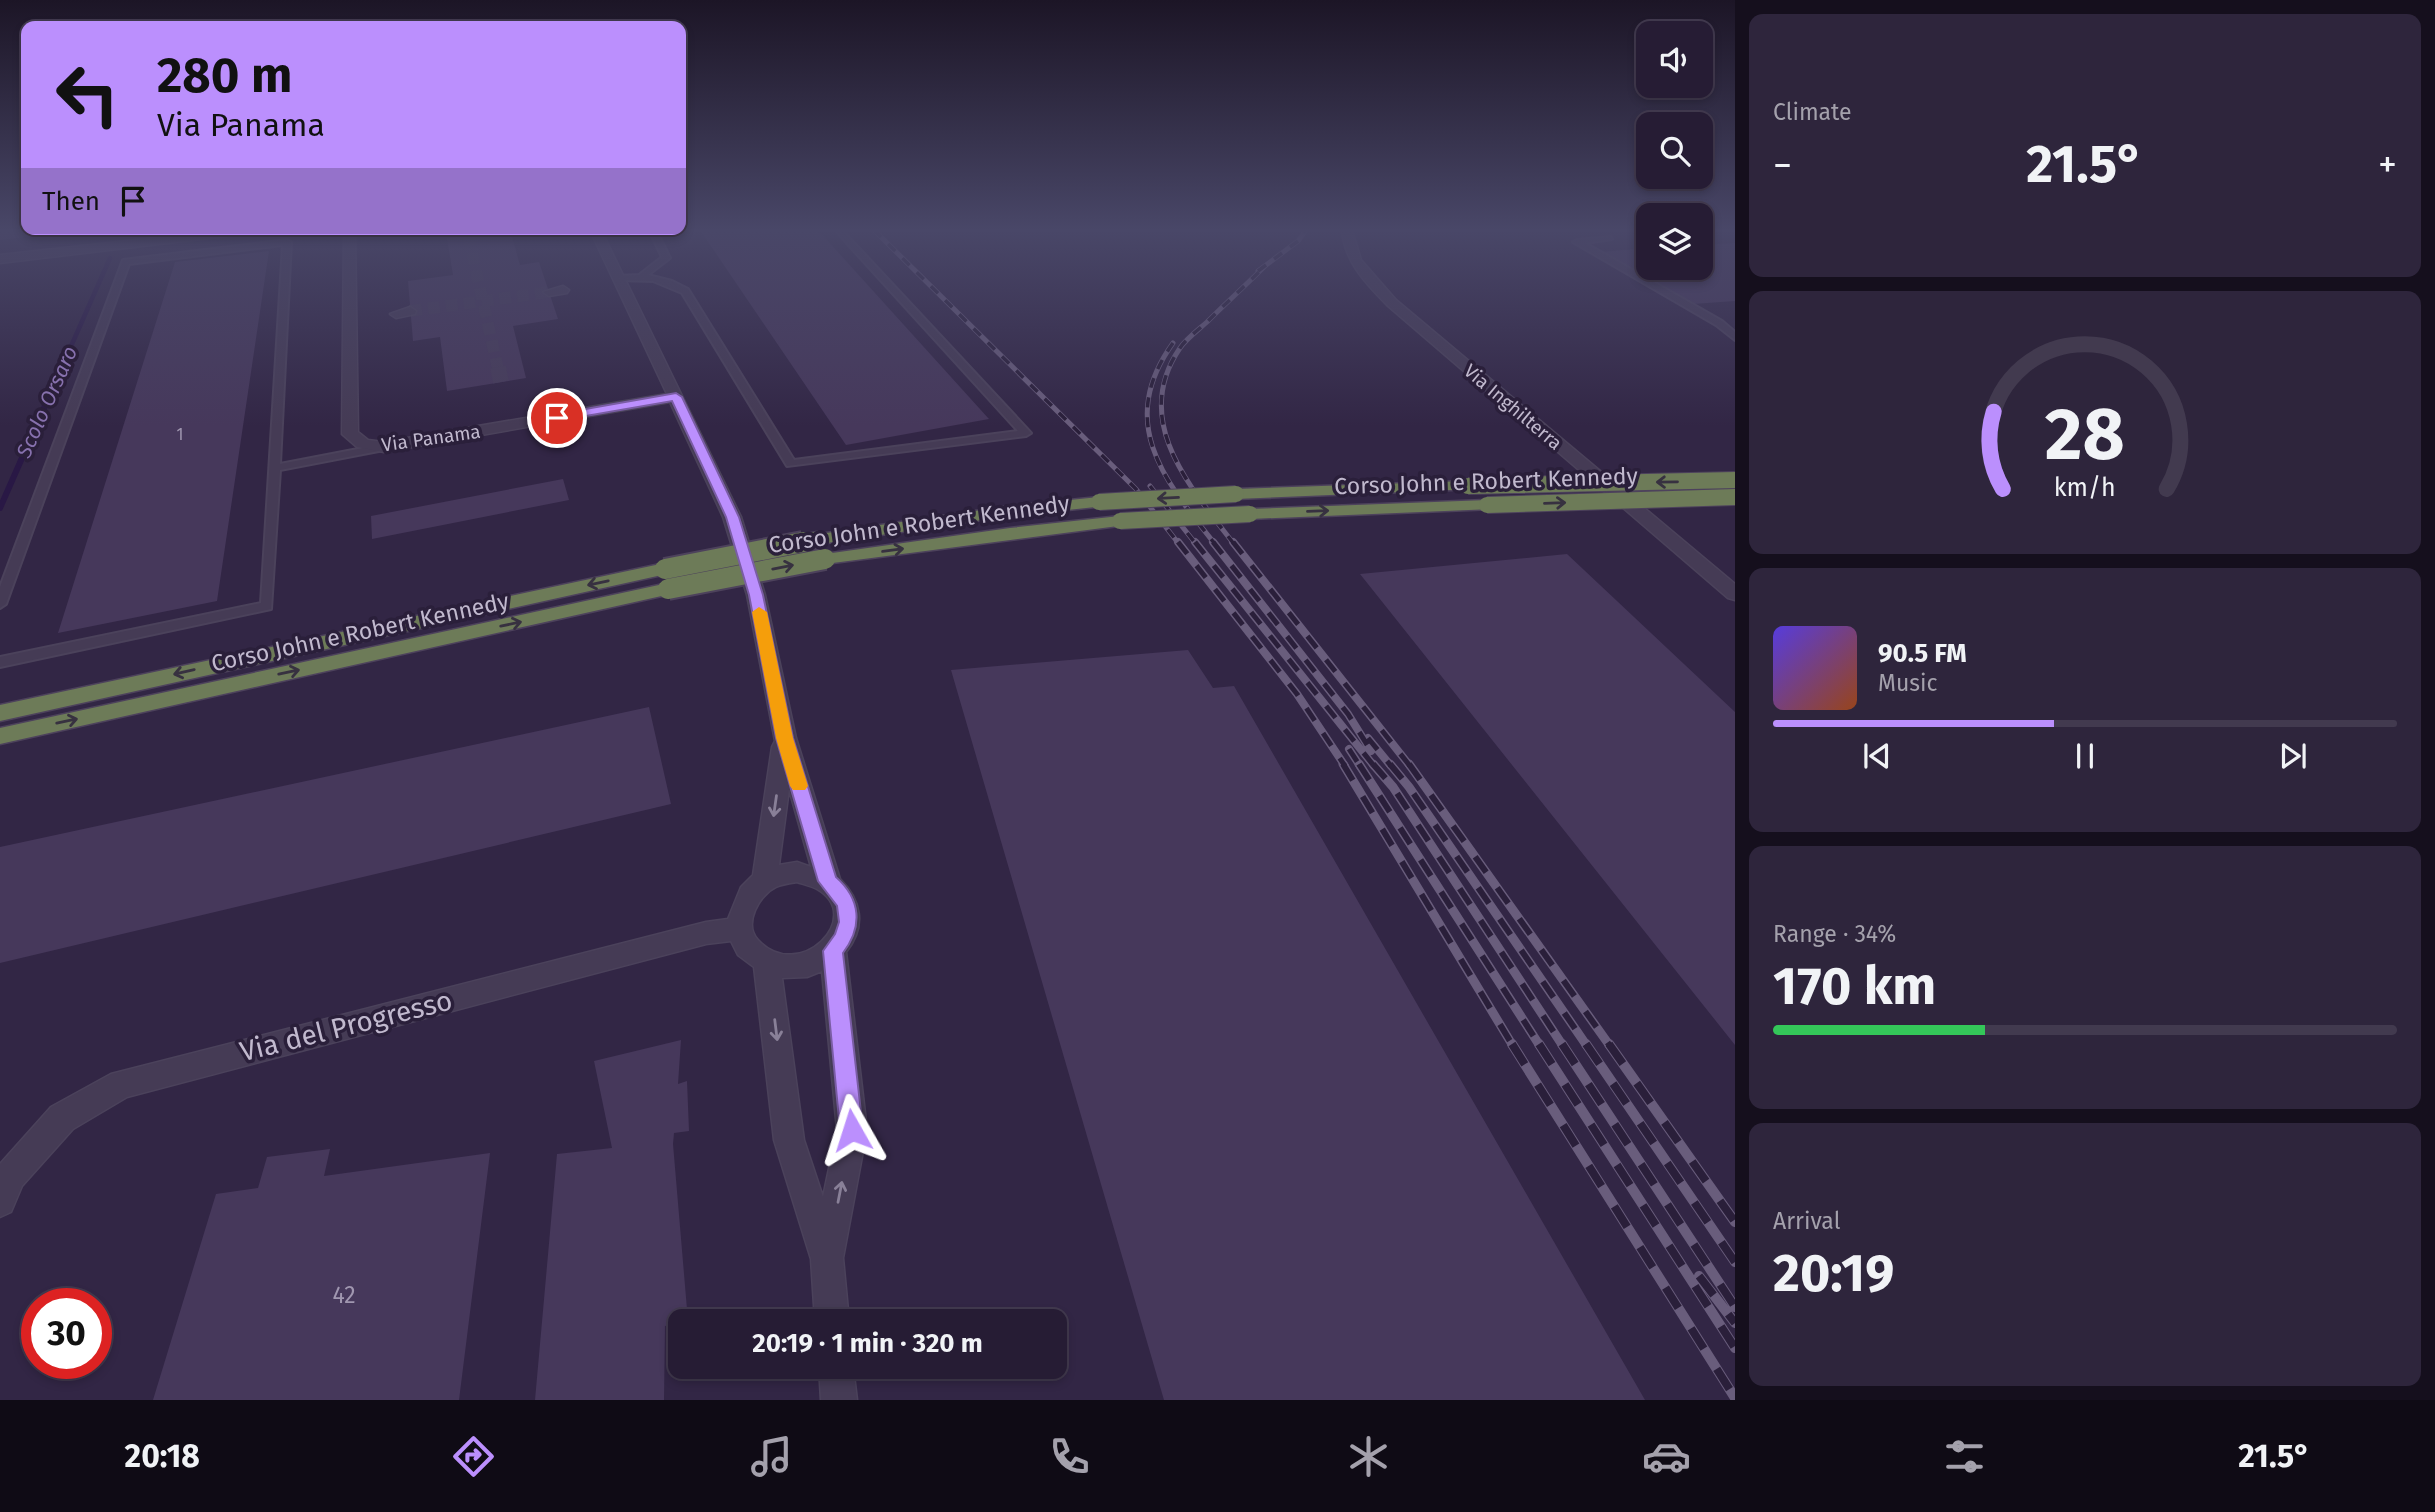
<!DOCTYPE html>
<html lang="en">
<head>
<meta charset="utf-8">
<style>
  :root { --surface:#261c34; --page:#2e253c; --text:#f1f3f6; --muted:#a4a1ac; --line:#423a4f; --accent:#bb8ffd }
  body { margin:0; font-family:"Fira Sans",sans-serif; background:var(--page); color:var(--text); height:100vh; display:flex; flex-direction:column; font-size:26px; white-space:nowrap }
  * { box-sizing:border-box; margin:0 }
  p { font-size:23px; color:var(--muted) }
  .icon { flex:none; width:38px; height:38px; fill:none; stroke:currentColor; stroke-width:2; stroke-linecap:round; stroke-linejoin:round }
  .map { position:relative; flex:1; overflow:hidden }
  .panel { display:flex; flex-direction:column; gap:14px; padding:14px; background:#150f1d; width:700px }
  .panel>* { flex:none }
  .top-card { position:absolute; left:21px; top:21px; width:665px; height:214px; border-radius:14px; box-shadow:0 4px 10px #0003,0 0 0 2px var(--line); background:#bb8ffd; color:#111; overflow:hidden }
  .tools { position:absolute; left:1636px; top:21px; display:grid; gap:14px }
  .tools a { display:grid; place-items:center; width:77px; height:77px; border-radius:14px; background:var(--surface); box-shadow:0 4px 10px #0003,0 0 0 2px var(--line); font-size:35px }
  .speed { position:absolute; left:21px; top:1288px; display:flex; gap:14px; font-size:35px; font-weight:700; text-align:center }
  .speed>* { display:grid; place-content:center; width:91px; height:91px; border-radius:50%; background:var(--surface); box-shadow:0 4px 10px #0003,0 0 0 2px var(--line); line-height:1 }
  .speed .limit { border:10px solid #d22; background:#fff; color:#111 }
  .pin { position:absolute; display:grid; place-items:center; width:60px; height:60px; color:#fff; margin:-30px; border:4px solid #fff; border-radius:50%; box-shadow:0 2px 7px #0007 }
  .me { position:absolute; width:77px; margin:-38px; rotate:354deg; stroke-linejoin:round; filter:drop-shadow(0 0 5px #0008) }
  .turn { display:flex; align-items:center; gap:24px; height:147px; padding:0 21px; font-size:32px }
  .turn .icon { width:91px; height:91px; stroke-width:2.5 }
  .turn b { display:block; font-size:49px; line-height:60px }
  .then { display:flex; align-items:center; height:66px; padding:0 21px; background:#0003; gap:14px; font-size:26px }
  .big { font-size:52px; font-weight:700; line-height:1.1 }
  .panel .tile { flex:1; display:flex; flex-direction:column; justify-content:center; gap:10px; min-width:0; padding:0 24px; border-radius:14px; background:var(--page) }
  .panel .dial { align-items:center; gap:0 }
  .dial svg { height:182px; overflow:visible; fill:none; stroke:var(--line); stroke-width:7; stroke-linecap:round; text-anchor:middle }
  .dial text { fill:var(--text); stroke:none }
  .song { display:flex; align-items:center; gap:21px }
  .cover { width:84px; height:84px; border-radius:10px; background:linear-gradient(135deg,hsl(250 70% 55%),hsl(20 70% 35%)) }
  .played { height:7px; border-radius:4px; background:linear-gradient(90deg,var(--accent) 45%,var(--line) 45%) }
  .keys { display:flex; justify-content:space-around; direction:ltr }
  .heat { display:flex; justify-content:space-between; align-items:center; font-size:38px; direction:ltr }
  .charge { height:10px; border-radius:5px; background:linear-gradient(90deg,#34c759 34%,var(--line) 0) }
  .trip { position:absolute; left:668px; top:1309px; width:399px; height:70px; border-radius:14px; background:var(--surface); box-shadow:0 4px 10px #0003,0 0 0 2px var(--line); font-weight:700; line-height:70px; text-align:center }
  .tab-bar { display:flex; height:112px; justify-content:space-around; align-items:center; background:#0f0b15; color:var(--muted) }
  .tab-bar .icon { width:49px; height:49px }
  .tab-bar .active { color:var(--accent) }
  .tab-bar b { font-size:32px; color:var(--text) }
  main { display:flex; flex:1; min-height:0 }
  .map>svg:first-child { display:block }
</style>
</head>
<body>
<main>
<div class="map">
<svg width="1735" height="1400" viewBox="0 0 1735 1400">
  <rect width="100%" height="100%" fill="#322645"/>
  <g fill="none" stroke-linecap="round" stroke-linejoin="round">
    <!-- stream-far1 -->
    <path stroke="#291845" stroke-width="4.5" d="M119,235L121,230
      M61,369L110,258"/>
    <!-- stream -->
    <path stroke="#291845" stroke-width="6" d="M0,508L62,367"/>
  </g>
  <!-- building -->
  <path fill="#46385b" d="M0,230H47L43,235L0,240Z
    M510,230L520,265L539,262L558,319L513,326L526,378L447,391L440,337L413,341L408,281L453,275L447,238Z
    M700,230H818L989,419L846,445Z
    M1735,243V301L1693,304L1600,252L1648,248V268H1701V245Z
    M269,251L217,601L58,633L175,262Z
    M563,479L569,500L372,539L371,516Z
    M1567,554L1735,712V1045L1360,574Z
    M1188,650L1213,688L1234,686L1645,1400H1164L951,670Z
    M649,707L671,804L0,963V847Z
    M681,1040L678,1084L687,1081L689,1131L674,1133L673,1144L688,1321L665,1326L664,1400H535L557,1154L612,1148L594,1061Z
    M330,1149L324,1176L490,1153L459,1400H153L216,1194L258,1188L267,1157Z"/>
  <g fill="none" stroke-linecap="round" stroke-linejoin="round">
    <!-- street-tunnel-far1 -->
    <path stroke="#473c5a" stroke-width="12" stroke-dasharray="12 6" stroke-linecap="butt" d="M468,235L498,369
      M410,311L549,292"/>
    <!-- street-tunnel -->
    <path stroke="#473c5a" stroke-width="16" stroke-dasharray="16 8" stroke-linecap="butt" d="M498,367L501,382"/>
    <!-- lane casing -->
    <g stroke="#4b425b" stroke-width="4">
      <path id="lane" d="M649,230H656L670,258L648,275L672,281L688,289L794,460L1018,431L835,230H842L1031,433L1026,436L787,466L682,293L653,281L618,280L614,278L618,276L639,275L662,257Z
        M1611,237L1612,239L1585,243L1722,321L1735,332V340L1716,325L1573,242L1577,240Z
        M287,240L291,242L280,464L384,444L389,447L384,450L280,470L271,609L0,667V657L261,603L283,245L129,264L6,604L0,608V587L123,260Z"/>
    </g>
    <!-- street casing -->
    <g stroke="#4b425b" stroke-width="3">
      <path id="street" d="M226,230H258L252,233L0,263V255Z
        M344,230H355L358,432L368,440L384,442L667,394L590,230H601L741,517L765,595L796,738L840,879C861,900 867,926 846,952L867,1130L843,1258L849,1321H815L811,1259L774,1140L754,967L738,955L731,941L706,944L127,1097L73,1129L22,1186L11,1212L0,1217V1164L51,1107L111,1074L706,922L728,919L741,887L753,875L772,747L775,741L747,595L723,517L670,402L384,452L357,447L342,434ZM789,789L811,867L797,862L779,865ZM797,882C803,884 811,886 817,889C866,917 799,984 758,940C743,924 759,895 776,887C782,884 790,883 797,882ZM822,971L837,1130L823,1197L804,1140L782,978L807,977Z
        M1342,230H1352L1361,260L1396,300L1735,584V600L1728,598L1387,305C1366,284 1344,261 1342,230Z
        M563,286L569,290L567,293L549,296L543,292Z
        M410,307L416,311L415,314L396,318L390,314Z
        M819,1367H853L857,1400H821Z"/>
    </g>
    <!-- highway casing -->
    <g stroke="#4d425c" stroke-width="3">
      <path id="highway" d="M1468,481L1476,486L1474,489L1236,499L1228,494L1236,489Z
        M1099,497L1105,498L1107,502L1105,506L1002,517L820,544L811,539L820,534L1002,507Z
        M1487,500L1495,505L1493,509L1250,519L1241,514L1250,509Z
        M1120,516L1126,517L1129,521L1126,525L825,564L816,559L825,554L1010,528Z
        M665,563L674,569L671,573L0,721V705Z
        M668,583L675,585L677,589L675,593L0,744V728Z"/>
    </g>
    <!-- lane -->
    <use href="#lane" fill="#453b55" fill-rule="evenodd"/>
    <!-- street -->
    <use href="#street" fill="#453b55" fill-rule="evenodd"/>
    <!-- highway -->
    <use href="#highway" fill="#6d7b58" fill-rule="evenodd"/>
    <!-- rail-far3 casing -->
    <g stroke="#695d7c" stroke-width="5">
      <path id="rail-far3" d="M874,230L1136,489L1179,544
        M1258,271L1298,241L1306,230
        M1173,343C1116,423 1164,480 1215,544
        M1150,486L1196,544
        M1234,544C1191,488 1130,421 1180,348C1186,339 1198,330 1207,322C1226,303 1246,285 1265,266"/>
    </g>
    <!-- rail-far2 casing -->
    <g stroke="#695d7c" stroke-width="8">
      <path id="rail-far2" d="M1178,542L1297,694L1345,766
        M1195,542L1374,766
        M1213,542L1348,714L1371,751
        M1233,542L1410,766
        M1368,738L1391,766
        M1349,749L1360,766"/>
    </g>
    <!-- rail-far1 casing -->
    <g stroke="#695d7c" stroke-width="9">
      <path id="rail-far1" d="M1343,764L1513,1046
        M1359,764L1540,1046
        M1373,764L1393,787L1563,1046
        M1390,764L1409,787L1587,1046
        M1409,764L1610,1046"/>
    </g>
    <!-- rail casing -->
    <g stroke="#695d7c" stroke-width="10">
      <path id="rail" d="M1512,1044L1735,1398
        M1539,1044L1735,1348
        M1562,1044L1735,1307
        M1586,1044L1735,1262
        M1609,1044L1735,1222
        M1699,1276L1735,1323"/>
    </g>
    <!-- rail-far3 -->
    <use href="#rail-far3" stroke="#2a1f3a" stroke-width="3.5" stroke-dasharray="10" stroke-linecap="butt"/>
    <!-- rail-far2 -->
    <use href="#rail-far2" stroke="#2a1f3a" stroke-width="5" stroke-dasharray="15" stroke-linecap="butt"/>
    <!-- rail-far1 -->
    <use href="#rail-far1" stroke="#2a1f3a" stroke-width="6" stroke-dasharray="19" stroke-linecap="butt"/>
    <!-- rail -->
    <use href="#rail" stroke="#2a1f3a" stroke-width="8" stroke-dasharray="24" stroke-linecap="butt"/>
    <!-- highway-bridge-far1 casing -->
    <g stroke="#4d425c" stroke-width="18" stroke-linecap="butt">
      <path id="highway-bridge-far1" d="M1468,486L1735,480
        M1099,502L1236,494
        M1487,505L1735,497
        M1120,521L1250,514
        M794,544L820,539"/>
    </g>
    <!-- highway-bridge casing -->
    <g stroke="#4d425c" stroke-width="24" stroke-linecap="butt">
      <path id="highway-bridge" d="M665,569L803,542
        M668,589L825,559"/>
    </g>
    <!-- highway-bridge-far1 -->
    <use href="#highway-bridge-far1" stroke="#6d7b58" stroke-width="16"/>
    <!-- highway-bridge -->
    <use href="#highway-bridge" stroke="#6d7b58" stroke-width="20"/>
  </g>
  <!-- one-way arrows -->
  <defs><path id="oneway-shaft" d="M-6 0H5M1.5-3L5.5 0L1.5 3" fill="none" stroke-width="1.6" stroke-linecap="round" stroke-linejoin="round" transform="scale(1.75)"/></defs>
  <g stroke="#373140">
    <use href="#oneway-shaft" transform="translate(1667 482) rotate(179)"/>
    <use href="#oneway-shaft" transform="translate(1168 498) rotate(177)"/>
    <use href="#oneway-shaft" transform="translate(1555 503) rotate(-2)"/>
    <use href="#oneway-shaft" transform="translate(1318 511) rotate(-2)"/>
    <use href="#oneway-shaft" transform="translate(893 550) rotate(-8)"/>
    <use href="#oneway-shaft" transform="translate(783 567) rotate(-11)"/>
    <use href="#oneway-shaft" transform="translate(598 583) rotate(168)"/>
    <use href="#oneway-shaft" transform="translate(511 624) rotate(-12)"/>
    <use href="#oneway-shaft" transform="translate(184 672) rotate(167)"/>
    <use href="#oneway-shaft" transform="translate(289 672) rotate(-12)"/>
    <use href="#oneway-shaft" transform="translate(67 721) rotate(-12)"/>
  </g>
  <g stroke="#898098">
    <use href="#oneway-shaft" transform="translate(775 806) rotate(98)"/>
    <use href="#oneway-shaft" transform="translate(776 1030) rotate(83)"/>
    <use href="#oneway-shaft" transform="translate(840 1192) rotate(-79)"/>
  </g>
  <!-- sky -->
  <linearGradient id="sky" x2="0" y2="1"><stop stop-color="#1c1526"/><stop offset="0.54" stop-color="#494768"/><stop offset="1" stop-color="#494768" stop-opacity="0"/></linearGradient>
  <rect width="1735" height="426" fill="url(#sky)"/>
  <!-- route -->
  <path fill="#bb8ffd" stroke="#7a5da4" stroke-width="2" d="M676,393L682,397L739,517L763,595L793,738L836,877C861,899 863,927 843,953L863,1130L860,1138L852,1141L844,1138L840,1130L823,951L835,934L839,922L837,906L818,881L776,738L749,595L726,517L672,401L557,421L552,418L557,414Z"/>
  <!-- slow -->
  <path fill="#f59e0b" d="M759,607L767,612L793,738L808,786L805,790H793L790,786L776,738L752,612Z"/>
  <g text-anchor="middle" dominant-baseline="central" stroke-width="7" stroke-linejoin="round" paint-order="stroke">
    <!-- far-number labels -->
    <g font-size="16" fill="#a097b0">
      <text x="180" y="434">1</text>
    </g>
    <!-- far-street labels -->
    <g font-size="19" fill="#c1b9ce" stroke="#2a1f3a">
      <text transform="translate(1513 407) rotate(40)">Via Inghilterra</text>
      <text transform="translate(431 438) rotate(-8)">Via Panama</text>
    </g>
    <!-- far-water labels -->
    <g font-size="21" font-style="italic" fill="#8771ae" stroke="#2a1f3a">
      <text transform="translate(47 402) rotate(-66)">Scolo Orsaro</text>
    </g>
    <!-- street labels -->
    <g font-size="23" fill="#c1b9ce" stroke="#2a1f3a">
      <text transform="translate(1486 481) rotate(-2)">Corso John e Robert Kennedy</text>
      <text transform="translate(919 524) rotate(-8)">Corso John e Robert Kennedy</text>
      <text transform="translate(360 632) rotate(-12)">Corso John e Robert Kennedy</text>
    </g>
    <!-- near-number labels -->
    <g font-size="23" fill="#a097b0">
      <text x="344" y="1295">42</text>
    </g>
    <!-- near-street labels -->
    <g font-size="28" fill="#c1b9ce" stroke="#2a1f3a">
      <text transform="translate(346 1026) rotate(-14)">Via del Progresso</text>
    </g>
  </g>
</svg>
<div class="tools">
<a><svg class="icon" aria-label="sound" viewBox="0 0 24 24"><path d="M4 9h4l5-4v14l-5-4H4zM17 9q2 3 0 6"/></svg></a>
<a><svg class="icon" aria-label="search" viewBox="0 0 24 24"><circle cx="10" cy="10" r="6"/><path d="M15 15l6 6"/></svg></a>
<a><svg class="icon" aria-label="layers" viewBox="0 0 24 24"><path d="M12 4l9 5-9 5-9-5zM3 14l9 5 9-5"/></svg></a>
</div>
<div class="speed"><div class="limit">30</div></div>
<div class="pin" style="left:557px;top:418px;background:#d93025"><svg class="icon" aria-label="arrive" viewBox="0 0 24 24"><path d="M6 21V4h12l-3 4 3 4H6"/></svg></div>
<svg class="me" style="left:852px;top:1130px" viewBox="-20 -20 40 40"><path d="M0-17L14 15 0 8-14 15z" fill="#bb8ffd" stroke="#fff" stroke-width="4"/></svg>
<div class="trip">20:19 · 1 min · 320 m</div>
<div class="top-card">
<div class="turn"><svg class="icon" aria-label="left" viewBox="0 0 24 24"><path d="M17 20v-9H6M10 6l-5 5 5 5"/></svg><div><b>280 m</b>Via Panama</div></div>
<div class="then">Then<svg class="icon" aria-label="arrive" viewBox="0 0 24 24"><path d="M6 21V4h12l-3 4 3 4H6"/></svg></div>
</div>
</div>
<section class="panel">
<div class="tile"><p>Climate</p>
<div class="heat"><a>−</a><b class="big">21.5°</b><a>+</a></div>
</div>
<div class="tile dial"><svg viewBox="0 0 100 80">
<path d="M14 69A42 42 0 1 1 86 69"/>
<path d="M14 69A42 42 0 0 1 10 35" stroke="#bb8ffd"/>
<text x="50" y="56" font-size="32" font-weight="700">28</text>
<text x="50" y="72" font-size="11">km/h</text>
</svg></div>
<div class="tile">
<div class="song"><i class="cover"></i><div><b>90.5 FM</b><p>Music</p></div></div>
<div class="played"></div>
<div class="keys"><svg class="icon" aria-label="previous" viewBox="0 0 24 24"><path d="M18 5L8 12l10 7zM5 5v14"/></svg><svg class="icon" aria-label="pause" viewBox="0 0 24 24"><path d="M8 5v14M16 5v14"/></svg><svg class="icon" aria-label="next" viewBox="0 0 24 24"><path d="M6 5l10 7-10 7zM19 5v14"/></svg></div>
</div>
<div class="tile"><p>Range · 34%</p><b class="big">170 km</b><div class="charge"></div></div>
<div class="tile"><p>Arrival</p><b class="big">20:19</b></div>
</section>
</main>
<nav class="tab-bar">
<b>20:18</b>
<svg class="icon active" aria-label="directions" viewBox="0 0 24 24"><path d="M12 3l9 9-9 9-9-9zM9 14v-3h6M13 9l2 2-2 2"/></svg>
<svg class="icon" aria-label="music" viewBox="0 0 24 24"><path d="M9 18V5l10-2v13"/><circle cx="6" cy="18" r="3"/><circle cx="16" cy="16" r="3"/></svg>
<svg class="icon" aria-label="phone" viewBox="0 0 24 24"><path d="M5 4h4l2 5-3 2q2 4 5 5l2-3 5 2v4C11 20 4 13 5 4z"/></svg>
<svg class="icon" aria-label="climate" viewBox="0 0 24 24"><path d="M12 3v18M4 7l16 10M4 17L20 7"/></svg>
<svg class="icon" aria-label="car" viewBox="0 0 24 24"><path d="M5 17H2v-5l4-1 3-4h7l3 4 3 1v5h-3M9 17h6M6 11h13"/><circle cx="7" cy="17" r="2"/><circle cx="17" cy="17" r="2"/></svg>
<svg class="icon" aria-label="filters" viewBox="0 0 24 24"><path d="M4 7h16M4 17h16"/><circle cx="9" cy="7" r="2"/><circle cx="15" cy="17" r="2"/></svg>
<b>21.5°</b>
</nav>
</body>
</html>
